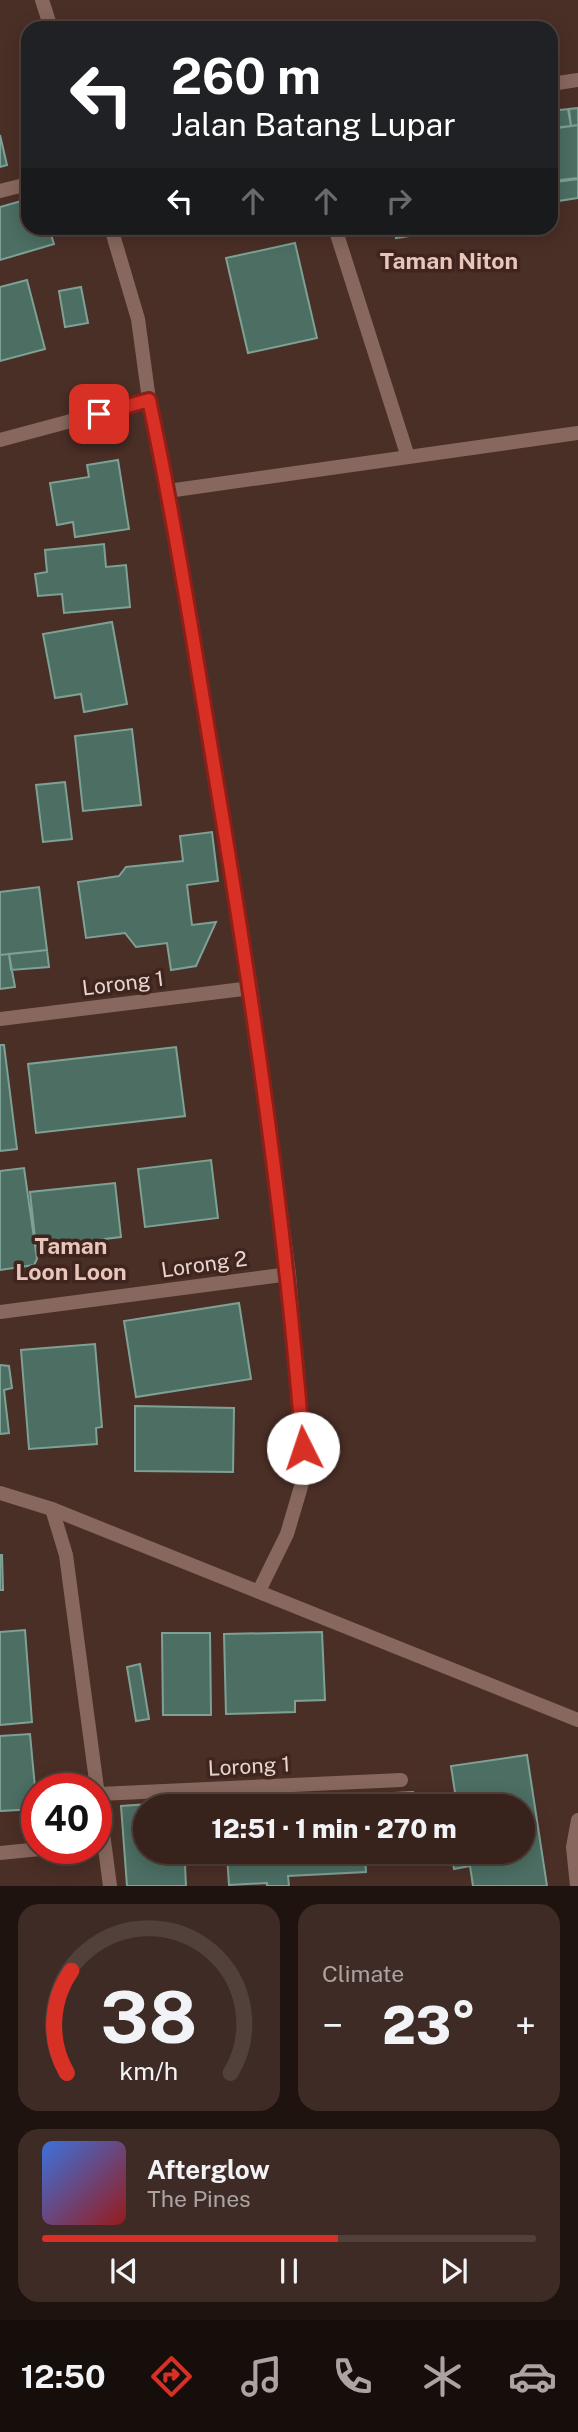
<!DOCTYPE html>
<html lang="en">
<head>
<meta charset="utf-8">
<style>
  :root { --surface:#38231c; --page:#3f2b25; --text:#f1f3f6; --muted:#aba4a3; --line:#52403b; --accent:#d93025 }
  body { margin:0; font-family:"Public Sans",sans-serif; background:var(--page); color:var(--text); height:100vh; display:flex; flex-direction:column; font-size:26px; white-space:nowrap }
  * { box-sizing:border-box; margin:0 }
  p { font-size:23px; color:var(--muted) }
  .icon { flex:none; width:38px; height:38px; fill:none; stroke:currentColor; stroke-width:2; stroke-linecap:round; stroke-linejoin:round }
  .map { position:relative; height:1886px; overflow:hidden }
  .drawer { display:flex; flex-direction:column; gap:18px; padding:18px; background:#1f130f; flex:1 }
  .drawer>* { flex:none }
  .top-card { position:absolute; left:21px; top:21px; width:537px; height:214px; border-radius:21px; box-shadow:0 4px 18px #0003,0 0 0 2px var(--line); background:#202124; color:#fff; overflow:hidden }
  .speed { position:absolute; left:21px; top:1773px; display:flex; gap:14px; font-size:35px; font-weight:700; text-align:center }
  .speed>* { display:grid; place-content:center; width:91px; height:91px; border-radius:50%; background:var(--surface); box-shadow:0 4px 18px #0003,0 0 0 2px var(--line); line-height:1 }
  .speed .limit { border:10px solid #d22; background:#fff; color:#111 }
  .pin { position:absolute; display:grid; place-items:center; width:60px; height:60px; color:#fff; margin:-30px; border-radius:14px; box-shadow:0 4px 10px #0006 }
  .me { position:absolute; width:77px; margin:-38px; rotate:356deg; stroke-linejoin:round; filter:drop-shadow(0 0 5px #0008) }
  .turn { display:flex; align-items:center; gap:24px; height:147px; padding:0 35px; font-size:32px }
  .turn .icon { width:91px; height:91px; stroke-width:2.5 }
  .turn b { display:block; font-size:49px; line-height:60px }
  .lanes { display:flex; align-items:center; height:66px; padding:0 35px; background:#0003; justify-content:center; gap:35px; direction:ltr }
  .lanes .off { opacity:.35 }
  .big { font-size:52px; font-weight:800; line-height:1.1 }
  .drawer .tile { flex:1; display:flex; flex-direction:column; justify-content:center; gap:10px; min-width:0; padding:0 24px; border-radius:21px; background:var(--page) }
  .drawer .dial { align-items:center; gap:0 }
  .dial svg { height:182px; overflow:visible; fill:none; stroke:var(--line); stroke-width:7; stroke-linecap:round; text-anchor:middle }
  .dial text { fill:var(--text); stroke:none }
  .song { display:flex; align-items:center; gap:21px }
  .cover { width:84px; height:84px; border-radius:10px; background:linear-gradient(135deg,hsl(220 70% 55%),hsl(0 70% 35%)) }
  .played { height:7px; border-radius:4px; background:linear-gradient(90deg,var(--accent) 60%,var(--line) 60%) }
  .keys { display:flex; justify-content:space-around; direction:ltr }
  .heat { display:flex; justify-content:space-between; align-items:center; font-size:38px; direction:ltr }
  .drawer .tiles { flex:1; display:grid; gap:18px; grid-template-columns:1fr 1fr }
  .tile:last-child { grid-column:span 2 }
  .trip { position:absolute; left:133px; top:1794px; width:402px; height:70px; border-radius:35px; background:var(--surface); box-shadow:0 4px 18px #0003,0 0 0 2px var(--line); font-weight:800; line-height:70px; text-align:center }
  .menu { display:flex; height:112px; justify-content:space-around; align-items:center; background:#160e0b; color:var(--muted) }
  .menu .icon { width:49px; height:49px }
  .menu .current { color:var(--accent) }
  .menu b { font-size:32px; color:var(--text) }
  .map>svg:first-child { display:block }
</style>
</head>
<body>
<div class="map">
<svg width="578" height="1886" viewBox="0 0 578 1886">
  <rect width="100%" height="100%" fill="#4a2f26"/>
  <!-- building -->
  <path fill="#4c6e63" stroke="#7ea195" stroke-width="2" d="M578,108V125L571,126L569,109Z
    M568,109L571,126L551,128V111Z
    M578,125V178L551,181V129Z
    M0,135L7,165L0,167Z
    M578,179V198L558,201L556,182Z
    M555,181L558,200L551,201V182Z
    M28,199V228H49L54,244L0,260V207Z
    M395,228H421L423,234L396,238Z
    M295,243L317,338L248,353L226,258Z
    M27,280L45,349L0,361V287Z
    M81,287L88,323L65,327L59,291Z
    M118,460L129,529L75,537L73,522L57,525L50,483L89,477L87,465Z
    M104,544L106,567L126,565L130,607L64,613L62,594L38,596L35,574L47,572L45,550Z
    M112,622L127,704L84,712L81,694L55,698L43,634Z
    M132,729L141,805L83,811L75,736Z
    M65,782L72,839L43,842L36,785Z
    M212,832L218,881L187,885L192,925L216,922L196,966L171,970L167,943L136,947L125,933L86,938L78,882L119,876L126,867L183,861L180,836Z
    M39,887L47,950L0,955V892Z
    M47,950L49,967L11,970L9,954Z
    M9,954L15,987L0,989V955Z
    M0,1045H4L17,1149L0,1151Z
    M176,1047L185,1116L36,1133L28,1064Z
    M211,1160L218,1218L145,1227L138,1169Z
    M24,1168L37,1259L34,1265L0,1270V1171Z
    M115,1183L121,1237L36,1247L30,1192Z
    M239,1303L251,1379L136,1397L124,1321Z
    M95,1344L102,1427L96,1428L97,1444L29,1449L21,1350Z
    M0,1365L9,1366L12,1388L4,1390L9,1433L0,1434Z
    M135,1406L234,1408L233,1472L135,1471Z
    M0,1555H2L3,1590H0Z
    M25,1630L32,1722L0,1725V1632Z
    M322,1632L325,1700L295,1701V1712L226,1714L224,1634Z
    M162,1633H210L211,1715H163Z
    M140,1664L149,1719L136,1721L127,1667Z
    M30,1734L37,1809L0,1811V1736Z
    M527,1755L547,1886H473L470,1866L454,1869L451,1852H523V1806H457L451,1766Z
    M413,1792L414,1806H213V1802Z
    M193,1801V1806H145V1852H196L197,1863L185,1864L186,1886H127L121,1806Z
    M215,1852H409V1853L365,1855L366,1872L288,1876L289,1886H267V1883L229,1885L227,1855L216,1856Z"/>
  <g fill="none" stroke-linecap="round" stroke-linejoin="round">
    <!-- service -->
    <path stroke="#88685e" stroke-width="14" d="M0,1853L50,1848"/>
    <!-- minor -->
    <path stroke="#88685e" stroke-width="14" d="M551,84L578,80
      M0,191L28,184
      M335,228L408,457
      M168,491L578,433
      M0,1019L251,988
      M0,1312L289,1274
      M52,1509L66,1555L110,1886
      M99,1794L401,1780
      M577,1886L573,1847L578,1820"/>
    <!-- tertiary -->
    <path stroke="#88685e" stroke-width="14" d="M42,0L51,28
      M111,228L138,319L149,400L168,491L251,988L289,1274L305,1473L287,1534L259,1591
      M0,440L149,400
      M0,1493L52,1509L578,1720"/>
  </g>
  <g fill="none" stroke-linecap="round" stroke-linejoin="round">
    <!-- route casing -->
    <g stroke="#8d1f18" stroke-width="18">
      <path id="route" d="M99,414L149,400C175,522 194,645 214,767C252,993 285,1219 303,1448"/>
    </g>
    <!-- route -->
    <use href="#route" stroke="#d93025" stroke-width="12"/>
  </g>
  <g text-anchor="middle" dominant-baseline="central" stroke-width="7" stroke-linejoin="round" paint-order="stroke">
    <!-- street labels -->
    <g font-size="21" fill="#e6d5cf" stroke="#3f251d">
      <text transform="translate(123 983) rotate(-7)">Lorong 1</text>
      <text transform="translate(204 1264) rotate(-8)">Lorong 2</text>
      <text transform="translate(249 1766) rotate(-3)">Lorong 1</text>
    </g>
    <!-- neighbourhood labels -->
    <g font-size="23" font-weight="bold" fill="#e9c6bb" stroke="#3f251d">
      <text x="449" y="260">Taman Niton</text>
      <text x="71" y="1245">Taman<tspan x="71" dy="26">Loon Loon</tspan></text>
    </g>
  </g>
</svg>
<div class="speed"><div class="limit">40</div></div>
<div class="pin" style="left:99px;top:414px;background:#d93025"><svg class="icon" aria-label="arrive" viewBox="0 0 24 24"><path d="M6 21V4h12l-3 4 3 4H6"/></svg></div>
<svg class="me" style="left:303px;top:1448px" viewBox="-20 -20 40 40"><circle r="19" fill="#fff"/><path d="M0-13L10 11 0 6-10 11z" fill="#d93025"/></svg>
<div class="trip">12:51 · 1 min · 270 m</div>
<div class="top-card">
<div class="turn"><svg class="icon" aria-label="left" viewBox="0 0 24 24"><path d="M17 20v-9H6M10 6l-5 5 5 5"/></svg><div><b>260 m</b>Jalan Batang Lupar</div></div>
<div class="lanes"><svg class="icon" aria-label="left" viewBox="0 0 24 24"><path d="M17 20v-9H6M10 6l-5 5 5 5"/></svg><svg class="icon off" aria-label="ahead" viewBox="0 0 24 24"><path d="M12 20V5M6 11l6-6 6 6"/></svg><svg class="icon off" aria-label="ahead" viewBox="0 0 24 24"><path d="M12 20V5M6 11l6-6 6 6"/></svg><svg class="icon off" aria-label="right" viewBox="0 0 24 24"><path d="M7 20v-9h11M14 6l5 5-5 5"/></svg></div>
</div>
</div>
<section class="drawer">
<div class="tiles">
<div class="tile dial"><svg viewBox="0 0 100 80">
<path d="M14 69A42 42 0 1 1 86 69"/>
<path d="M14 69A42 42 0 0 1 16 24" stroke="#d93025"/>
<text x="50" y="56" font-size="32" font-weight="700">38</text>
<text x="50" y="72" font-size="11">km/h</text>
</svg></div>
<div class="tile"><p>Climate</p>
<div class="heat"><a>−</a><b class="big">23°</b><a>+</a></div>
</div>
<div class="tile">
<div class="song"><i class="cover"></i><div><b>Afterglow</b><p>The Pines</p></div></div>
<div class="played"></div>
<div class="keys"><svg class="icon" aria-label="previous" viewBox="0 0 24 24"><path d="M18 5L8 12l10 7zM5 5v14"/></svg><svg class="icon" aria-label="pause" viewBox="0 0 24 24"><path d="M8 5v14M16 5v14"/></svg><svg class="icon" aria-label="next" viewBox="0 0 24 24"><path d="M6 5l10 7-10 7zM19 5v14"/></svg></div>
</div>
</div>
</section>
<nav class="menu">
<b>12:50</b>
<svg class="icon current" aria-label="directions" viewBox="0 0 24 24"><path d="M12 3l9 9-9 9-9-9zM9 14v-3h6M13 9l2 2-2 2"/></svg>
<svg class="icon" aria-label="music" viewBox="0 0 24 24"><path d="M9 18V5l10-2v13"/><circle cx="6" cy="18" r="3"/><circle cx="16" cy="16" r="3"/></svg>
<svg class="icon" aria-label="phone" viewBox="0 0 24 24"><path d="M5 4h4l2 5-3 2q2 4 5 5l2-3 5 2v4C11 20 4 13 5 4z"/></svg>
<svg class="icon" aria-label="climate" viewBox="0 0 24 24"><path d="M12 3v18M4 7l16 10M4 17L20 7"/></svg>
<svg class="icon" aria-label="car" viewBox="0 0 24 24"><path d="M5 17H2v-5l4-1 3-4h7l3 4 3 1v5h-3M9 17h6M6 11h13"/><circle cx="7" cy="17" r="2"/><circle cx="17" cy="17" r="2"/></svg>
</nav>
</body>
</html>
